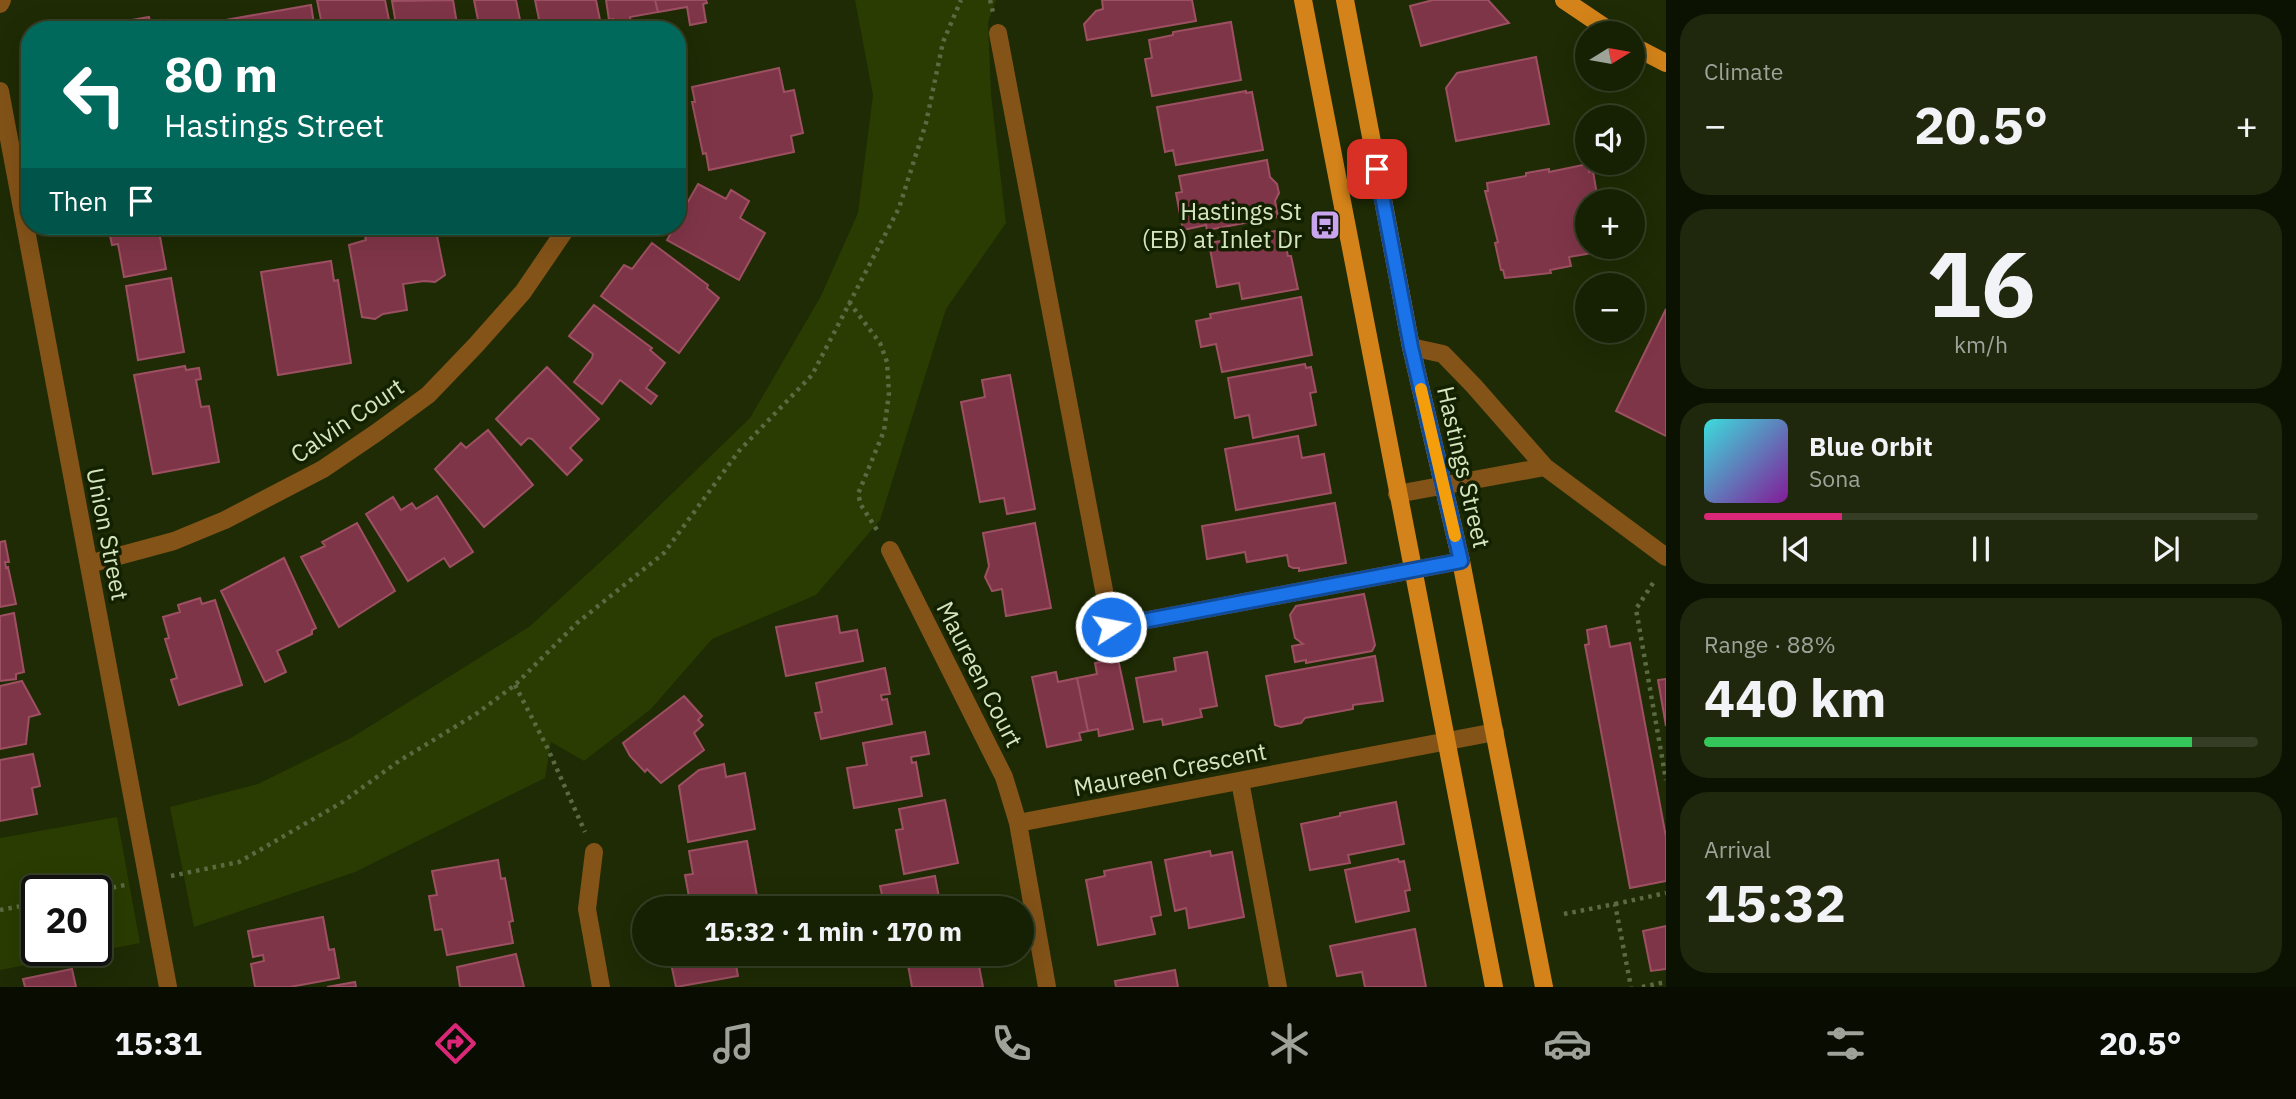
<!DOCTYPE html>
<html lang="en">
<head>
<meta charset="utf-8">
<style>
  :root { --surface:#162003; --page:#1f280d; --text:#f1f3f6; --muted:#9ea39a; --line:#353e25; --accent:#db2777 }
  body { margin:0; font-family:"IBM Plex Sans",sans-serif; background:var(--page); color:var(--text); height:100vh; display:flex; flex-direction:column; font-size:26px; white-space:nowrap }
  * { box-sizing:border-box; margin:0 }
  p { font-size:23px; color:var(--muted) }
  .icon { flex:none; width:38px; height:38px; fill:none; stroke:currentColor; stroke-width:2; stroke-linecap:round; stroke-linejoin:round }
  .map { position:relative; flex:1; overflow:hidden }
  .drawer { display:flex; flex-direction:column; gap:14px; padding:14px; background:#0c1202; width:630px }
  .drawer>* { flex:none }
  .top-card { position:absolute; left:21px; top:21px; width:665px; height:214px; border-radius:28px; box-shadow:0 7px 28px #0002,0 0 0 2px var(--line); background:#00695c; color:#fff; overflow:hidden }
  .needle { width:46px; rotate:79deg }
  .buttons { position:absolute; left:1575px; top:21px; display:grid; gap:14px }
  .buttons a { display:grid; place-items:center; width:70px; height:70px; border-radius:50%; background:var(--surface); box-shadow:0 7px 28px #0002,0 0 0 2px var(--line); font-size:35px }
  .speed { position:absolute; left:21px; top:875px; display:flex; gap:14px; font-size:35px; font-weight:700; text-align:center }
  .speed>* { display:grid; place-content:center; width:91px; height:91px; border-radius:50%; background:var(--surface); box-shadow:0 7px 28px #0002,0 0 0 2px var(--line); line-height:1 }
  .speed .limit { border:4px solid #111; border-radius:10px; background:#fff; color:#111 }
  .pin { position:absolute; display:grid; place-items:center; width:60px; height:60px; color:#fff; margin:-30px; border-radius:14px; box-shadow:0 4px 10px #0006 }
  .me { position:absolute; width:77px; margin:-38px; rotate:79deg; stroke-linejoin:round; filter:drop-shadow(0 0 5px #0008) }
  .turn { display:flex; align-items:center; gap:24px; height:147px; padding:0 28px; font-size:32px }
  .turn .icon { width:91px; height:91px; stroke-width:2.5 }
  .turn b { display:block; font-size:49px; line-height:60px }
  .then { display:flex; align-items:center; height:66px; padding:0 28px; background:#0003; gap:14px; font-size:26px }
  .big { font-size:52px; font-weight:700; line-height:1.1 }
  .drawer .tile { flex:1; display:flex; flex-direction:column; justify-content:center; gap:10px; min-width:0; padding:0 24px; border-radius:28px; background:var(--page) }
  .drawer .dial { align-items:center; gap:0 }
  .dial b { font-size:91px; line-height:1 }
  .song { display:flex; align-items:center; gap:21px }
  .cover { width:84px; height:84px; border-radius:10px; background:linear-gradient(135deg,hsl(180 70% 55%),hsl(290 70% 35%)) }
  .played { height:7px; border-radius:4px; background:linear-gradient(90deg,var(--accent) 25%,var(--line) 25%) }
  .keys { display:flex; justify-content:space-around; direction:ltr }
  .heat { display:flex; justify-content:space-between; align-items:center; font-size:38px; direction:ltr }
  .charge { height:10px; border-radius:5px; background:linear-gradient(90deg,#34c759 88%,var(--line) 0) }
  .trip { position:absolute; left:632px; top:896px; width:402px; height:70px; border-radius:35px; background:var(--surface); box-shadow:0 7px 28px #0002,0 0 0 2px var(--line); font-weight:700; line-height:70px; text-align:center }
  .dock { display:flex; height:112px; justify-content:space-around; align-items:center; background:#090d01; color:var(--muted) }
  .dock .icon { width:49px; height:49px }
  .dock .on { color:var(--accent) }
  .dock b { font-size:32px; color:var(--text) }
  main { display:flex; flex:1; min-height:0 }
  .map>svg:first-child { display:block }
</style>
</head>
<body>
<main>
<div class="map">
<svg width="1666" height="987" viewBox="0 0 1666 987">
  <rect width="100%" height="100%" fill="#1e2b04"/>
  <!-- green -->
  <path fill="#2a3c01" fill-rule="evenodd" d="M855,0H996L988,22L991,94L1006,223L946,309L880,520L816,595L712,639L651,709L584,761L551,742L545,778L355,872L194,927L170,807L258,784L351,738L529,627L619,545L750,418L821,296L858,213L873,95Z
    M117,817L140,943L0,970V838ZM37,891H96V950H37Z"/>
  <!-- building -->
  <path fill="#7f3548" stroke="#9d5062" stroke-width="2" d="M317,0H385L391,30H323Z
    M453,0L458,30H397L392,1Z
    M474,0H516L522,30H480Z
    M535,0H596L602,30H565L564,24L541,29Z
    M606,0H655L658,12L630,17L632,30H615L613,19L609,20Z
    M655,0H706L707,3L703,4L706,22L690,25L687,7L658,12Z
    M1102,0H1192L1196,21L1087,40L1084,24L1096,11L1103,9Z
    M1433,0H1488L1509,23L1421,46L1410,6Z
    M311,5L315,30H215L214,22Z
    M149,17L150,22L160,20L162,30H77Z
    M1231,22L1241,80L1152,96L1145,59L1152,58L1149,40L1173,35V32Z
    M1536,57L1549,124L1456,141L1446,88L1457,73Z
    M779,68L784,92L794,90L803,133L791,136L794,152L709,170L706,153L703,154L692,102H695L692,87Z
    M1246,91V93L1252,92L1263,150L1176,165L1173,150L1165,152L1157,107Z
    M1267,160L1270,177L1277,184L1279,193L1275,201L1278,217L1207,230L1206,225L1183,230L1176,193L1182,192L1179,176Z
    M1588,164L1589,172L1593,171L1598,201H1587V247H1603L1604,251L1569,257L1571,266L1550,270L1551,273L1505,278L1503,270H1501L1495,243L1498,242L1485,191H1488L1487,183L1526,176V173L1549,169V172Z
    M698,184L726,199L731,190L749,201L740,218L765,233L739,280L667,240L675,226H677V221Z
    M108,226H158L166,269L124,277L118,244L112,245Z
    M363,226H435L445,275L435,282L424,281L403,284L407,310L383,314L375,319L362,317L349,245L366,240Z
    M1282,230L1288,256H1291L1298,289L1242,299L1239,283L1217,287L1209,243Z
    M652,243L708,285L707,288L719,298L679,353L601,296L624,265L632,269Z
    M331,261L334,281L338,280L351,363L278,375L261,272Z
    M171,278L184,352L138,360L126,286Z
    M1301,297L1312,355L1222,372L1216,344L1201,347L1196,321L1211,318L1210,314Z
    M594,305L652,348L650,350L665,363L646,388L657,396L651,404L620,380L602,404L574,382L592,358L593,354L569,336Z
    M1666,309V436L1616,411Z
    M1305,364L1306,368L1311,367L1316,392L1310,393L1316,425L1253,438L1249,415L1235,418L1228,378Z
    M185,366L186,370L199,368L201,379L196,380L201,407L209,406L219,462L153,474L134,375Z
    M547,367L599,419L570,448L582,460L567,475L532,439L528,438L521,445L496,419Z
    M1010,375L1035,509L1007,514L1004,498L980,502L961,402L985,397L982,380Z
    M488,430L533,485L484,527L435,469L461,443L466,448Z
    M1298,436L1302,458L1324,454L1331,493L1236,510L1225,449Z
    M437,496L473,552L450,567L444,558L408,581L366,514L393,497L401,510L412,503L416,509Z
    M1335,503L1346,563L1299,571V568H1293L1289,566L1287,555L1247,562L1245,552L1207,559L1202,526Z
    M357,523L395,591L339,627L301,557L325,546L322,542Z
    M1035,523L1051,608L1006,616L1002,589L992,591L985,577L989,566L983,533Z
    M5,541L9,562H5L6,568L8,567L16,604L0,607V542Z
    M284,558L316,628L312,630V634L277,651L286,672L265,682L221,591Z
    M1364,594L1375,645L1372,651L1306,663V660L1295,662L1292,646L1303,644L1295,638L1290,615L1296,606Z
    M200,598L202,604L215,600L242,685L179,705L171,680L177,678L165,639L169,638L163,617L180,612L178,605Z
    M14,613L24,672L16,674V679L0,681V616Z
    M837,616L840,633L857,630L863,661L786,676L776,627Z
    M1606,626L1610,647L1630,643L1666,837V881L1630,888L1585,645L1589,644L1587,630Z
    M1207,652L1217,706L1200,709L1202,717L1163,725L1162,719L1144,722L1136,678L1176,671L1174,658Z
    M1375,656L1383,701L1353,705V709L1305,718L1301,723L1281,727L1275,725L1266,676Z
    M1118,659L1133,729L1099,736L1098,729L1088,731L1077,678L1097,674L1095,663Z
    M885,668L890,694L881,695L882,700L887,699L892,724L821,739L815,713L822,712L816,683Z
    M1056,672L1058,682L1077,678L1088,731L1079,733L1081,740L1047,747L1032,677Z
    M1666,679V726L1658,680Z
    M22,681L40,714L29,717L26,744L0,749V686Z
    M684,696L702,716L698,720L703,725L694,733L704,750L661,783L647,769L645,772L630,756L623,743Z
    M925,732L929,754L911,757L912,763L916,762L922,796L854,808L847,768L867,765L863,743Z
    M33,754L40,786L32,788L37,814L0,821V760Z
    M724,764L726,777L745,773L755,829L688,842L679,786L699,770Z
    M945,800L958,863L904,874L896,830L903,829L899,809Z
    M1396,802L1404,844L1348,855L1350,863L1310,870L1301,824L1340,816V813Z
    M747,841L757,896L733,900L734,904L710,908H691L685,875L693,874L689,851Z
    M1210,851L1211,856L1232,852L1244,917L1189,928L1186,908L1175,911L1165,860Z
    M1398,859L1399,862L1404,861L1410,890L1405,891L1409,911L1356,922L1345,870Z
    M498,860L501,879L505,878L513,921L509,922L513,943L447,955L442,929L435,930L429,896L437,895L432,871Z
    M1151,862L1161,915L1151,917L1155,934L1098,945L1086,880L1105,876L1104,871Z
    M935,876L940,903L962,898L964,908H885L880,886Z
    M323,917L329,950L334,949L339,978L290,987H255L251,964L264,961L263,955L253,957L248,931Z
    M1666,926V969L1651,971L1643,931Z
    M1415,929L1426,987H1365L1362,972L1337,976L1330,946Z
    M516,954L524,987H460L457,967Z
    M669,954H734L738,976L676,987Z
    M906,954H973L976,966H979L983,987H912Z
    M72,969L76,987H25L23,979Z
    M1175,970L1178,987H1116L1115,981Z
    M355,982L356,987H327Z"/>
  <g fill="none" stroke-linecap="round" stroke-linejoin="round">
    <!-- path -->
    <path stroke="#5c6a43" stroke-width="4.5" stroke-dasharray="3.5 5" stroke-linecap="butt" d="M990,0L993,12
      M849,302L880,343L887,362L889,393L884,431L858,494L861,505L877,530
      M1653,583L1636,609L1666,780
      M515,685L548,749L585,832
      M171,876L239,862L341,803L399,761L476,714L515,685L577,623L664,553L739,451L812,375L899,208L926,123L943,42L961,0
      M96,891L125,885
      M1615,904L1666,893
      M0,910L37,903
      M1564,914L1615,904L1631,987
      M1642,987L1666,982"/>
    <!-- minor -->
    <path stroke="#835318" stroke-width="18" d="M0,4L2,0
      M998,33L1111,627L1461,561
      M0,91L168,987
      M1411,347L1443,354L1474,386L1545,467L1666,557
      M1397,494L1545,467
      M890,550L1004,777L1018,823L1047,987
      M89,564L174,541L225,520L323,469L376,433L428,395L476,345L523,292L568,226
      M1240,781L1278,987
      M1018,823L1495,732
      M594,852L587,909L601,987"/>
    <!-- major -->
    <path stroke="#d38319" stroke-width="18" d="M1303,0L1494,987
      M1345,0L1411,347L1461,561L1544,987
      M1564,0L1613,33
      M1633,46L1666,63"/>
  </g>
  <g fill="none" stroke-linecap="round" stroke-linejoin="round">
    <!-- route casing -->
    <g stroke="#114b97" stroke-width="18">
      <path id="route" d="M1111,627L1461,561L1411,347L1377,169"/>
    </g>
    <!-- route -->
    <use href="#route" stroke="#1a73e8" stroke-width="12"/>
    <!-- slow -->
    <path stroke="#f59e0b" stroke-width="12" d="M1421,389L1455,536"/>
  </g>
  <!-- icons -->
  <defs>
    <g id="bus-square" transform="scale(1.575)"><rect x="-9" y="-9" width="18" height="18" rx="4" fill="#c9a5ee" stroke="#142100"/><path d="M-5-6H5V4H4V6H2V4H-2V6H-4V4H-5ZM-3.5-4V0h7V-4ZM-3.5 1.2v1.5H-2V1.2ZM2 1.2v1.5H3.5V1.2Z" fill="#111"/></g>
  </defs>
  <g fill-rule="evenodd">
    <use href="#bus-square" x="1325" y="225"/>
  </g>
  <g text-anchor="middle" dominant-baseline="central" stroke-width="7" stroke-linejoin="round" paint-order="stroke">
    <!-- poi labels -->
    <g font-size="24" fill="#d5e5c0" stroke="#142100" text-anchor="end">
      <text x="1302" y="211">Hastings St<tspan x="1302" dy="28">(EB) at Inlet Dr</tspan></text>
    </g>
    <!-- street labels -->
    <g font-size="24" fill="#d5e5c0" stroke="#142100">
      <text transform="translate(347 420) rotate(-34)">Calvin Court</text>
      <text transform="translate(1464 467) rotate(77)">Hastings Street</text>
      <text transform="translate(108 534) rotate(79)">Union Street</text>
      <text transform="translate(980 674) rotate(63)">Maureen Court</text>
      <text transform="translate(1170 769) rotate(-11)">Maureen Crescent</text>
    </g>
  </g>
</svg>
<div class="buttons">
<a><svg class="needle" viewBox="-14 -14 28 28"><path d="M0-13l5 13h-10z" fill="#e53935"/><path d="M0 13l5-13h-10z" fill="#9ea39a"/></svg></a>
<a><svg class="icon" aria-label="sound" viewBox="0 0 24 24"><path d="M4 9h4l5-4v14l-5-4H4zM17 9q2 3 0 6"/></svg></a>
<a>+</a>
<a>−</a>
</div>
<div class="speed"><div class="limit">20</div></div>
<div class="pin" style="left:1377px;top:169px;background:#d93025"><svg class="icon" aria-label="arrive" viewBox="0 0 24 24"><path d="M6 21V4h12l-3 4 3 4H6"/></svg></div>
<svg class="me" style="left:1111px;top:627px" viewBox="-20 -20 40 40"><circle r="17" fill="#1a73e8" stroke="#fff" stroke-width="3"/><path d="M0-11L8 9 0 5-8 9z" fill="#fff"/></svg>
<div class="trip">15:32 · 1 min · 170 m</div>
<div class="top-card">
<div class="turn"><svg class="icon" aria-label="left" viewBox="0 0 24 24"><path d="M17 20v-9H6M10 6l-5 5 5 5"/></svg><div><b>80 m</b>Hastings Street</div></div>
<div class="then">Then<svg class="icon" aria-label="arrive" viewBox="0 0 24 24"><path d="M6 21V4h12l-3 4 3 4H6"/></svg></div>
</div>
</div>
<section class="drawer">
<div class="tile"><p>Climate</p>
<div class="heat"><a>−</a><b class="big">20.5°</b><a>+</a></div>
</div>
<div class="tile dial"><b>16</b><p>km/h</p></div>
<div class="tile">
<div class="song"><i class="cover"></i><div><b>Blue Orbit</b><p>Sona</p></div></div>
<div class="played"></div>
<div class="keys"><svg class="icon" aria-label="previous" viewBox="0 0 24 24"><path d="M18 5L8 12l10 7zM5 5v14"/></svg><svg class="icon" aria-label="pause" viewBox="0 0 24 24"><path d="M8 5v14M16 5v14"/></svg><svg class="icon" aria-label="next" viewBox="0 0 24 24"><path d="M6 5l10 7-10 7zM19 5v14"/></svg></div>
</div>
<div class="tile"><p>Range · 88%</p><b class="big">440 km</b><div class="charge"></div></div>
<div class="tile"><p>Arrival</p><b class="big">15:32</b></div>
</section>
</main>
<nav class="dock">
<b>15:31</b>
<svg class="icon on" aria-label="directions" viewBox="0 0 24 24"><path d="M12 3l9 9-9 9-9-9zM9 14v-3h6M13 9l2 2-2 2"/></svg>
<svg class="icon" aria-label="music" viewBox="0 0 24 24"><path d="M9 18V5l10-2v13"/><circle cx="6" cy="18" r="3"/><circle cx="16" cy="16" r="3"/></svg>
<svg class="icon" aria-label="phone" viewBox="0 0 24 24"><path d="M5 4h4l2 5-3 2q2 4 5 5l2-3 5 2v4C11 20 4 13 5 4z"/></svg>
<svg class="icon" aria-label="climate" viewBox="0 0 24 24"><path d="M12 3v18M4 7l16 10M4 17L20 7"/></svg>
<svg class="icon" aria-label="car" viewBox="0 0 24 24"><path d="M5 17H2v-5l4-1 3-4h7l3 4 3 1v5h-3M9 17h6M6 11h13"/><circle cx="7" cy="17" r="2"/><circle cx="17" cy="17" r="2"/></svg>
<svg class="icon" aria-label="filters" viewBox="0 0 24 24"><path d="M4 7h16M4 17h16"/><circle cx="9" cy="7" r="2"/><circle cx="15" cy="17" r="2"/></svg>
<b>20.5°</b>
</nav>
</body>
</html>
